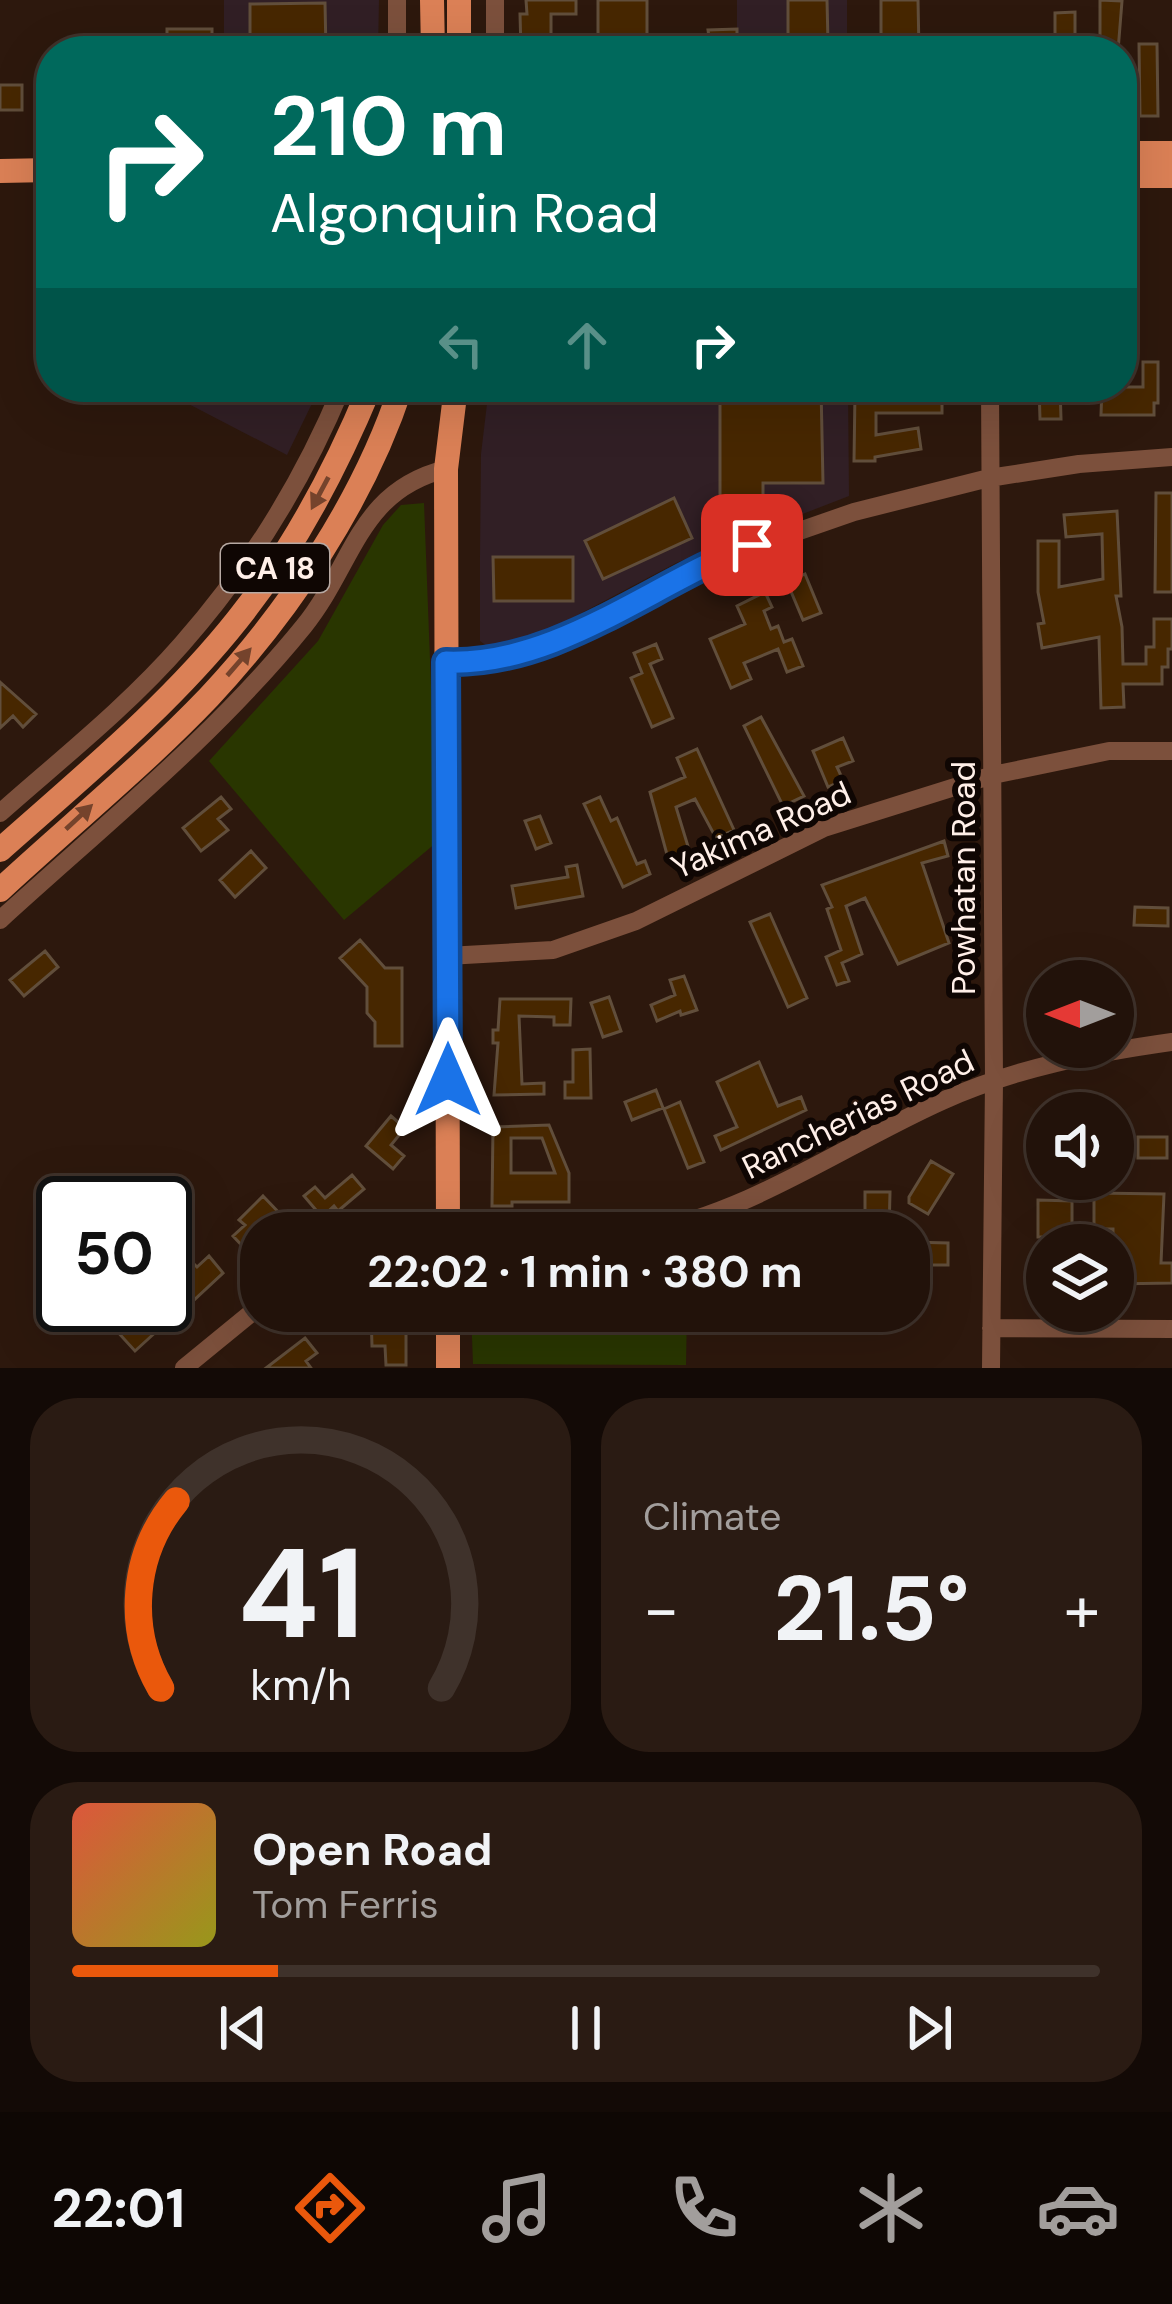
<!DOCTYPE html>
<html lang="en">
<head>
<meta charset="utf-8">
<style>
  :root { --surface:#22120a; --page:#2a1b13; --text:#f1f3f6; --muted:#a29e9c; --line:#3f322b; --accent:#ea580c }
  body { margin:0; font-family:"DM Sans",sans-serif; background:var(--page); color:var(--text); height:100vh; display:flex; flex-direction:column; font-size:45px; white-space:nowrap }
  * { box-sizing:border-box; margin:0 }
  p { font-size:39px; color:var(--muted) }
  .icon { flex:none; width:66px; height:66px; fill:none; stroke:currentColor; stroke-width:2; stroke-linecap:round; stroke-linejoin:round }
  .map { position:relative; height:1368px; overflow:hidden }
  .drawer { display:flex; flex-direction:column; gap:30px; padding:30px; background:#130a06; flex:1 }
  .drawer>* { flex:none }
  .banner { position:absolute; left:36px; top:36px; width:1101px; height:366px; border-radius:48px; box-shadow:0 12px 48px #0002,0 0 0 3px var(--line); background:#00695c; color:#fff; overflow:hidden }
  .needle { width:78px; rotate:270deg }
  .controls { position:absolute; left:1026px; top:960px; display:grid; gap:24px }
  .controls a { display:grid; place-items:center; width:108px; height:108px; border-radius:50%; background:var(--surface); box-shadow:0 12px 48px #0002,0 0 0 3px var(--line); font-size:60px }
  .speed { position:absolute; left:36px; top:1176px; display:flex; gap:24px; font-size:60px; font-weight:700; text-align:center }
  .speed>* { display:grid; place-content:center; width:156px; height:156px; border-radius:50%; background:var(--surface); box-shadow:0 12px 48px #0002,0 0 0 3px var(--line); line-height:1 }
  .speed .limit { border:6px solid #111; border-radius:18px; background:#fff; color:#111 }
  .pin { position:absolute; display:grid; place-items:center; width:102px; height:102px; color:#fff; margin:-51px; border-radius:24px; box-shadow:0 6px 18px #0006 }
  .me { position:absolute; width:132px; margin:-66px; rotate:0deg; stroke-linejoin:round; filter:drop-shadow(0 0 9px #0008) }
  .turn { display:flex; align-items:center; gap:42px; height:252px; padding:0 36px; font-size:54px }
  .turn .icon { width:156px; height:156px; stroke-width:2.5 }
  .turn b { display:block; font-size:84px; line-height:102px }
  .lanes { display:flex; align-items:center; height:114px; padding:0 36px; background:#0003; justify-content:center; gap:60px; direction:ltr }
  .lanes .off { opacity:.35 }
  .big { font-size:90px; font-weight:700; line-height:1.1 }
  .drawer .widget { flex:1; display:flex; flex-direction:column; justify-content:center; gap:18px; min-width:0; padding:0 42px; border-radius:48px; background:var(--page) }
  .drawer .dial { align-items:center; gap:0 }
  .dial svg { height:312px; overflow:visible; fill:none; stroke:var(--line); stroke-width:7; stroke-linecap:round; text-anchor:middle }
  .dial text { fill:var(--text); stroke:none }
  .song { display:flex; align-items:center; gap:36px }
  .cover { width:144px; height:144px; border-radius:18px; background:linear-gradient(135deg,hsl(10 70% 55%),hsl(60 70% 35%)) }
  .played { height:12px; border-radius:6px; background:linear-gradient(90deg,var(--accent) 20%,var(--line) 20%) }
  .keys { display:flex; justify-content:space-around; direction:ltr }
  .heat { display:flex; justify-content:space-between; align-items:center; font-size:66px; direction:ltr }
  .drawer .tiles { flex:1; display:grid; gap:30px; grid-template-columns:1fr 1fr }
  .widget:last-child { grid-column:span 2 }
  .trip { position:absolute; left:240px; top:1212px; width:690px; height:120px; border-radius:48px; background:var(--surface); box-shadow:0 12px 48px #0002,0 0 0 3px var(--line); font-weight:700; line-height:120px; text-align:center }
  .tab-bar { display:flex; height:192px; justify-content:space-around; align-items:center; background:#0e0704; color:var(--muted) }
  .tab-bar .icon { width:84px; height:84px }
  .tab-bar .active { color:var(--accent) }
  .tab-bar b { font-size:54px; color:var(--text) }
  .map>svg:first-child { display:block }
</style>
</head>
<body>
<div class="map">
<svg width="1172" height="1368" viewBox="0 0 1172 1368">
  <rect width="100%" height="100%" fill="#2d180d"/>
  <!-- commercial -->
  <path fill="#311f25" d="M224,0H379L378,51H224Z
    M737,0H847V51H737Z
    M156,387H320L287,455Z
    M489,387H848L849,496L676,563L555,627L523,639L487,646L480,641V557L481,454Z"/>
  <!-- green -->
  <path fill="#293600" d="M424,503L437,842L344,920L209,761L318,641L383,525L401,505Z
    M471,1311H687L686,1365L473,1364Z"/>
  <!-- building -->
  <path fill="#472700" stroke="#614e3b" stroke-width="3" fill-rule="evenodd" d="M526,0H576V14H551V51L521,50L520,14H527Z
    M598,0H647V51H598Z
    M788,0H827L828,43H788Z
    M881,0H918L919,51H881Z
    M1100,0L1122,1L1118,51H1100Z
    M325,3L326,51H250V4Z
    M1075,12V51H1055V13Z
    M167,29H212V45L167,46Z
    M737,29V51H711L708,30Z
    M1139,44H1157L1158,116H1140Z
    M0,85H22V110H0Z
    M1143,362H1158V403H1154V415H1101L1102,387H1143Z
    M720,387H821L823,483H763V509L720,525Z
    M1039,387H1060L1061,419H1040Z
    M855,392H942V413H876V435L918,428L921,449L875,457V461H854Z
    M1156,493H1172V592H1155Z
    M674,498L692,538L603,579L585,541Z
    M1117,511L1121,596H1116L1122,627L1123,664H1146V647H1154V619H1172V649H1168V667H1162V684H1123L1124,707L1101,708L1099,637L1042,648L1038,624L1044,623L1038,592V541H1059V587L1103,579L1102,534L1066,537L1064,515Z
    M493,557H573V601H494Z
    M805,574L821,613L803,620L787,582Z
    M765,592L772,607L764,611L771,629L778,626L784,642L792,639L803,666L787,672L778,649L744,663L751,679L731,688L710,639L745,624L737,606Z
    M656,644L662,659L650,664L673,718L652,727L631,678L642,673L634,653Z
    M0,682L36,714L23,727L13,716L0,728Z
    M761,717L804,796L783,806L744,726Z
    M843,738L853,761L837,767L843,780L828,787L813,751Z
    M697,749L734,830L716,838L695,799L676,807L690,853L669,862L650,792L685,777L677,758Z
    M221,797L231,809L218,819L228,830L201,851L183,828Z
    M600,797L611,821L617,818L637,864L645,861L650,874L623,887L584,804Z
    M540,816L551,843L536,849L525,821Z
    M944,841L948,856L922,863L949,943L898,964L865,898L846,906L862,954L842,963L849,981L837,985L826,957L841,950L827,909L832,907L822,885Z
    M251,851L266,868L235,897L220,880Z
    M577,865L583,896L516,908L512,886L568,877L566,867Z
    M1135,907L1168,908V926L1134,925Z
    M770,914L807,998L788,1007L750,922Z
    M360,940L385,968H402V1046H375V1022L367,1013V987L340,958Z
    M45,951L58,967L24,996L10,980Z
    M684,976L697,1010L681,1015L680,1011L657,1021L651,1005L675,995L670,980Z
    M609,997L621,1031L603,1037L591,1003Z
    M500,999H571L570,1025H554V1017L519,1016L522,1084L544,1083V1094L494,1095L498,1043H493V1030H498Z
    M590,1049L591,1098H565V1082H573V1050Z
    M759,1062L778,1106L801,1097L806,1110L721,1150L715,1136L737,1127L717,1082Z
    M656,1090L663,1108L632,1120L625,1102Z
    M680,1102L704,1162L688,1168L664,1109Z
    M391,1116L405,1128L391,1145L404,1156L393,1169L366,1146Z
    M549,1125L569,1173V1202H512V1206H492L493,1127ZM511,1138H542L555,1173H511Z
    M1138,1137H1167V1158H1138Z
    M931,1161L953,1174L928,1214L909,1203V1197Z
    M352,1175L364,1189L338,1211L334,1206L322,1217L304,1196L315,1187L325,1198Z
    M865,1192H890L889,1233H865Z
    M1094,1193L1164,1194L1161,1263H1172V1283L1113,1284V1229H1094Z
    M263,1196L284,1218L268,1233H261V1240L248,1252L233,1236L245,1225L239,1220Z
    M1038,1200L1072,1201V1237H1038Z
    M909,1242L948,1243V1265H931L930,1272L909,1271Z
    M209,1256L223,1273L194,1300L174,1277L191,1261L197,1267Z
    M93,1305H126L132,1312L137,1307L145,1316L156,1306L169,1320L135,1351Z
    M401,1311V1320H406V1365H386L385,1346H372L371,1312Z
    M305,1338L317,1353L306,1361L311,1368H266Z"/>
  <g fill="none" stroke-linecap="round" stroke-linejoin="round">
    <!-- minor -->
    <path stroke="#7c503c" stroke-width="18" d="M397,0V51
      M495,51V0
      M990,387L994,1081L991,1368
      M445,662L470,663L520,656L716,560L854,512L989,478L1079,464L1172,457
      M0,813C61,759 128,706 182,644C249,568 303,481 342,387
      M0,920C104,825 215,736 304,626C354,564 358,491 446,469
      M447,956L553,950L636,921L824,828L993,775L1109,751H1172
      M642,1233C752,1212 842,1146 942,1101C1015,1068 1094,1053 1172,1042
      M991,1328L1172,1329
      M184,1368L261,1305"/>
    <!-- major -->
    <path stroke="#db8056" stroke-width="24" d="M432,0L433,51
      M459,0V51
      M1122,153H1172
      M0,171L51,170
      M1122,176H1172
      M0,850C82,777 170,705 238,619C294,549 336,469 370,387
      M0,890C69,826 144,765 209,697C290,610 364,500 401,387
      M448,1233L446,469L456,387
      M448,1311V1368"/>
  </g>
  <!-- one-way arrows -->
  <defs><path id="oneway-solid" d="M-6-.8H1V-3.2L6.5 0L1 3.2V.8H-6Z" transform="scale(3)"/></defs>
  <g fill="#75432c">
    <use href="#oneway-solid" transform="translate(320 493) rotate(118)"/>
    <use href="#oneway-solid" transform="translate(239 662) rotate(-49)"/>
    <use href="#oneway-solid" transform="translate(79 817) rotate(-43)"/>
  </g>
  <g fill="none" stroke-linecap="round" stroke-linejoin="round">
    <!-- route casing -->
    <g stroke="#114b97" stroke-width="30">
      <path id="route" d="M448,1080L446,662C557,666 651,584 752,545"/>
    </g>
    <!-- route -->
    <use href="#route" stroke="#1a73e8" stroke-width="21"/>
  </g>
  <g text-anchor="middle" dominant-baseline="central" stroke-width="12" stroke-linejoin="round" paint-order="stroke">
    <!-- shield labels -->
    <rect fill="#0f0603" stroke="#b7a9a3" stroke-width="3" x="221" y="544" width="108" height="48" rx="9"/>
    <g font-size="30" font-weight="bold" fill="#ffefe8">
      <text x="275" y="568">CA 18</text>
    </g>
    <!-- street labels -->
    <g font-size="33" fill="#ffefe8" stroke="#0f0603">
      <text transform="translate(761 830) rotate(-24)">Yakima Road</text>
      <text transform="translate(963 878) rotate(-90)">Powhatan Road</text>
      <text transform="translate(858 1114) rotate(-26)">Rancherias Road</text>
    </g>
  </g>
</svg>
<div class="controls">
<a><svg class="needle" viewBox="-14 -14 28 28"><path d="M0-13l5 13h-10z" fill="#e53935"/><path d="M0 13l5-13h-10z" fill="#a29e9c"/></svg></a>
<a><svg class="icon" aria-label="sound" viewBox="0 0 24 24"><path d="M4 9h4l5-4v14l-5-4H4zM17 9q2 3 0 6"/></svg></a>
<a><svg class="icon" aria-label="layers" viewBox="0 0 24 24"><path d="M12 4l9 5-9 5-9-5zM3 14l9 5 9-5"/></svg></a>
</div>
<div class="speed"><div class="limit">50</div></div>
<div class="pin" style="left:752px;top:545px;background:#d93025"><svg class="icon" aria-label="arrive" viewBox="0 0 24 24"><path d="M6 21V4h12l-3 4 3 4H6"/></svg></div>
<svg class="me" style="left:448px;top:1080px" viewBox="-20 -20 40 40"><path d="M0-17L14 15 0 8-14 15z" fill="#1a73e8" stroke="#fff" stroke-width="4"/></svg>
<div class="trip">22:02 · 1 min · 380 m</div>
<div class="banner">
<div class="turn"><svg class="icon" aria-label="right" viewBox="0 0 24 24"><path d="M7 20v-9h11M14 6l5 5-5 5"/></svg><div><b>210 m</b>Algonquin Road</div></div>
<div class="lanes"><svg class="icon off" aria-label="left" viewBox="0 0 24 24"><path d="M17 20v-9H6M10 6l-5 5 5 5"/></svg><svg class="icon off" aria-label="ahead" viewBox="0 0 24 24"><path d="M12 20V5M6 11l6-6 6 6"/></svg><svg class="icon" aria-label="right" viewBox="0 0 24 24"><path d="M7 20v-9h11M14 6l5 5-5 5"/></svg></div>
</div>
</div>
<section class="drawer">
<div class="tiles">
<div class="widget dial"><svg viewBox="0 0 100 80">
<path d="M14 69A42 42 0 1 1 86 69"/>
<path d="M14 69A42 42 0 0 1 18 21" stroke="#ea580c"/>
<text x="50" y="56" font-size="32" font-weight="700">41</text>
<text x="50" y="72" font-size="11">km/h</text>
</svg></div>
<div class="widget"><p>Climate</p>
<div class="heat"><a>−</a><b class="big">21.5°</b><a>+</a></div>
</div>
<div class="widget">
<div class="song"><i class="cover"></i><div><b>Open Road</b><p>Tom Ferris</p></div></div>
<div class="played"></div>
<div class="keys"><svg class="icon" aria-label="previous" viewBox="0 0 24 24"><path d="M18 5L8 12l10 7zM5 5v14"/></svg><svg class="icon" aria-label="pause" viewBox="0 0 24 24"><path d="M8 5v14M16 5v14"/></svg><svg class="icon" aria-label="next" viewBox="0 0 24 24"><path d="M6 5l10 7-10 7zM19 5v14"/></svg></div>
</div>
</div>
</section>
<nav class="tab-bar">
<b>22:01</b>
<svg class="icon active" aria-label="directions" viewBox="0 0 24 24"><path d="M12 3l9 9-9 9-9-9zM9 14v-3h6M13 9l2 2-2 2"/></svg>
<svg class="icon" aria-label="music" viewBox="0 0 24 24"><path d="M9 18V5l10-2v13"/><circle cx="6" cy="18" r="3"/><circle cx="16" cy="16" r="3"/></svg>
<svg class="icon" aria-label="phone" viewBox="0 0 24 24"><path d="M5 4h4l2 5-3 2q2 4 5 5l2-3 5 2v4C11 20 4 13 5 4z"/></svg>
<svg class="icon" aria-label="climate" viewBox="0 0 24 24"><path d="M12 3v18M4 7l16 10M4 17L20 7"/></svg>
<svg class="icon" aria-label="car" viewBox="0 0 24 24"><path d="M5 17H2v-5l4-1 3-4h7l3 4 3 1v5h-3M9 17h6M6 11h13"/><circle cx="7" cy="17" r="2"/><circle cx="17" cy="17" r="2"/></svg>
</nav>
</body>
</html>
